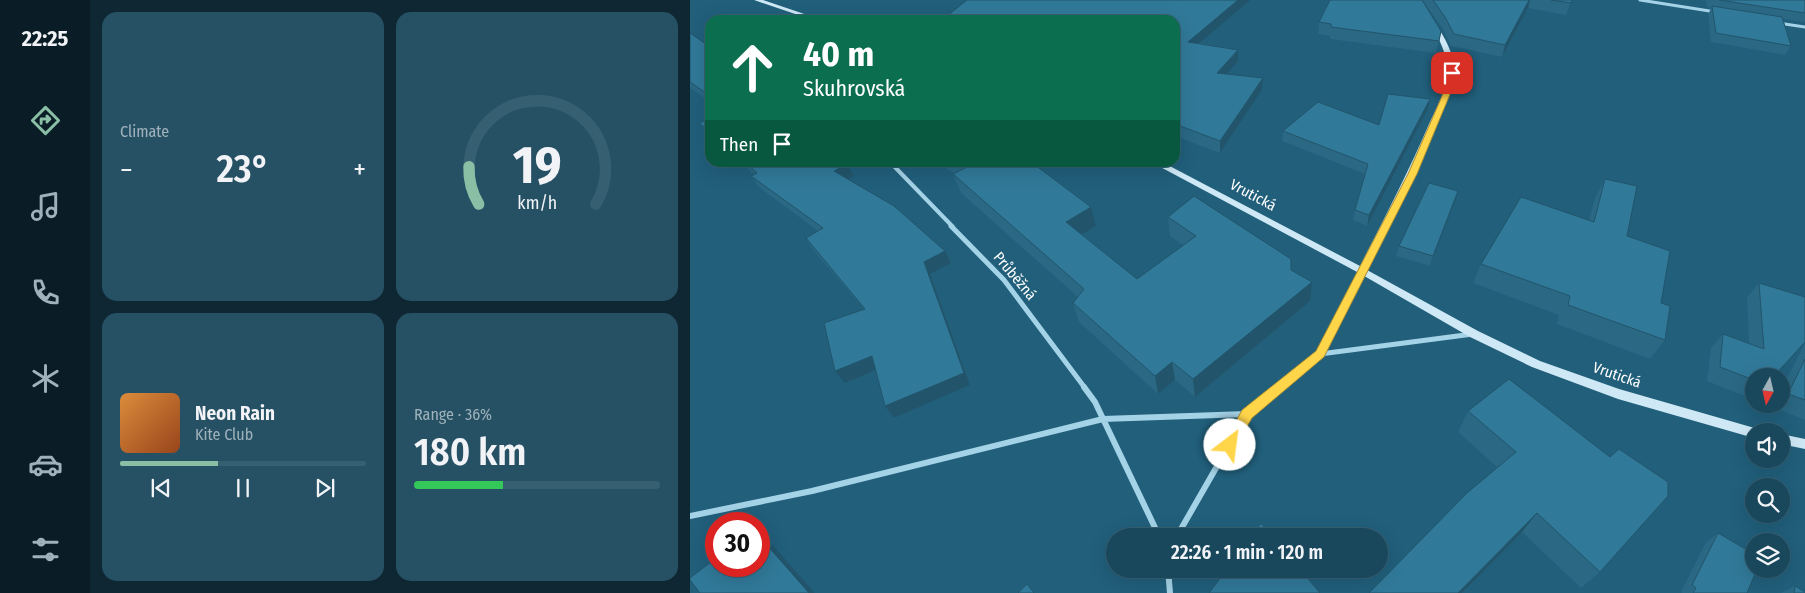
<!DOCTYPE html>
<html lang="en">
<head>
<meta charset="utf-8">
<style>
  :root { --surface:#19475c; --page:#265165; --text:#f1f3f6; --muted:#9fb2bb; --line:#375f72; --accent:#8abfa5 }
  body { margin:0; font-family:"Fira Sans Condensed",sans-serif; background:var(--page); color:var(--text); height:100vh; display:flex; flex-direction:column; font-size:19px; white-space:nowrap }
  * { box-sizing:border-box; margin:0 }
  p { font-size:16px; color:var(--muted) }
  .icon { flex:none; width:28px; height:28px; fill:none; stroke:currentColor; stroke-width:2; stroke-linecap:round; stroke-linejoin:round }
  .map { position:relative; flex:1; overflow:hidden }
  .details { display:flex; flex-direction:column; gap:12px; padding:12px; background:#0e2733; width:600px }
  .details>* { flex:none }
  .hud { position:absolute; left:15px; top:15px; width:475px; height:152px; border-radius:15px; box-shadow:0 5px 20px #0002,0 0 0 1px var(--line); background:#0b6e4f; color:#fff; overflow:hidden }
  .needle { width:32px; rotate:188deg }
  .tools { position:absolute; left:1055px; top:368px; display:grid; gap:10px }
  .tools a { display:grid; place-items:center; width:45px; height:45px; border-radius:50%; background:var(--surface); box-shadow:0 5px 20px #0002,0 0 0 1px var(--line); font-size:25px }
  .speed { position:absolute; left:15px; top:512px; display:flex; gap:10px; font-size:25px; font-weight:700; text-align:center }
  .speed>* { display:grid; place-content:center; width:65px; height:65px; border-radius:50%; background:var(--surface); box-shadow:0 5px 20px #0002,0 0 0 1px var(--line); line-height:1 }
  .speed .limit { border:8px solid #d22; background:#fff; color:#111 }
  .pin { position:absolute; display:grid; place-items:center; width:42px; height:42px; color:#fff; margin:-21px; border-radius:10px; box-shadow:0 2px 8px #0006 }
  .me { position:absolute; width:55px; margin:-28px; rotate:30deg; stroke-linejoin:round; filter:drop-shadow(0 0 4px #0008) }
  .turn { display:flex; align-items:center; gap:18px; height:105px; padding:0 15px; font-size:22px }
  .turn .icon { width:65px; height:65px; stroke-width:2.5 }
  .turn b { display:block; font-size:35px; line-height:42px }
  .then { display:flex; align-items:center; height:48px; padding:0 15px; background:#0003; gap:10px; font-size:19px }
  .big { font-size:38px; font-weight:600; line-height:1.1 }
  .details .card { flex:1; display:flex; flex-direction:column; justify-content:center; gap:8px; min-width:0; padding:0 18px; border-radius:15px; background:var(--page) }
  .details .dial { align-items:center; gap:0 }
  .dial svg { height:130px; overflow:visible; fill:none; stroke:var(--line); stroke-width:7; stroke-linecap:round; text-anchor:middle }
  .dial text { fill:var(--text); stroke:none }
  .song { display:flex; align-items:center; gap:15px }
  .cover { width:60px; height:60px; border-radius:8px; background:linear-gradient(135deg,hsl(30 70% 55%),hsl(20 70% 35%)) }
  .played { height:5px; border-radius:2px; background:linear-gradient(90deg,var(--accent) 40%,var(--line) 40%) }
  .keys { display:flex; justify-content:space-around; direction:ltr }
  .heat { display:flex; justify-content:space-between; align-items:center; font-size:28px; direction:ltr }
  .charge { height:8px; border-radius:4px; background:linear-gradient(90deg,#34c759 36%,var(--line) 0) }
  .details .tiles { flex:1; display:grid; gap:12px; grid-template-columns:repeat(2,1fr) }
  .trip { position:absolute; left:416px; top:528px; width:282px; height:50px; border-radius:25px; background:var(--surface); box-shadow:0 5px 20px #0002,0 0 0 1px var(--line); font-weight:600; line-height:50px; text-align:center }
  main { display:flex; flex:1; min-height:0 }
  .tabs { display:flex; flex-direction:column; width:90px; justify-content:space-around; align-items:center; background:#0a1c25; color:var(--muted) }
  .tabs .icon { width:35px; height:35px }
  .tabs .current { color:var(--accent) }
  .tabs b { font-size:22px; color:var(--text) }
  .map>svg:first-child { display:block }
</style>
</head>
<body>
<main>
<nav class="tabs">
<b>22:25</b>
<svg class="icon current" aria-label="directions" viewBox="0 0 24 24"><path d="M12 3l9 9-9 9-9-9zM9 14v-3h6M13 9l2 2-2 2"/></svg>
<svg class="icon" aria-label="music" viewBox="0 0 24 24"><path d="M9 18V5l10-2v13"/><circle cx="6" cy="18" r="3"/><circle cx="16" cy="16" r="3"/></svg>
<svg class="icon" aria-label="phone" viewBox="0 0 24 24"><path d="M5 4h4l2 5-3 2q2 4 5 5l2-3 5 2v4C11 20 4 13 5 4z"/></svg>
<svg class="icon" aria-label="climate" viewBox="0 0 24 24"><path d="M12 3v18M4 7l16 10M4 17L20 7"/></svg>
<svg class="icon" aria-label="car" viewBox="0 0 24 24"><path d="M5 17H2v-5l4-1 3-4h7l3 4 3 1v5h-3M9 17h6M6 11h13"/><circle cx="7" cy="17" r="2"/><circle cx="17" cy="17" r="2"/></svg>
<svg class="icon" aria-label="filters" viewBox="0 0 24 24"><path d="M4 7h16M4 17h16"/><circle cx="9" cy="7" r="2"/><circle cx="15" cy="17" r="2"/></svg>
</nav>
<section class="details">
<div class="tiles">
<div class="card"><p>Climate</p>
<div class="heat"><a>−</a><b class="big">23°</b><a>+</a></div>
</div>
<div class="card dial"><svg viewBox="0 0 100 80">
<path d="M14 69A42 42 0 1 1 86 69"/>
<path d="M14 69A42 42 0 0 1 8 46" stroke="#8abfa5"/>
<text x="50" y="56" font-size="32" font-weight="700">19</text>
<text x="50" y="72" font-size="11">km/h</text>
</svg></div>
<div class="card">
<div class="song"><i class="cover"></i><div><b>Neon Rain</b><p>Kite Club</p></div></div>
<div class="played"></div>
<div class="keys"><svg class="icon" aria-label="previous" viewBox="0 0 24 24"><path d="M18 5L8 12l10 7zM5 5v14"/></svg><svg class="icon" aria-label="pause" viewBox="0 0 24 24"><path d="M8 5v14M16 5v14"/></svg><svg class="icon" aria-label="next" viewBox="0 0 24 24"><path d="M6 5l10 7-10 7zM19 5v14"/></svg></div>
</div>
<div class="card"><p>Range · 36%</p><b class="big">180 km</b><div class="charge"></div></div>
</div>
</section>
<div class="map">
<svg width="1115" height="593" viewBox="0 0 1115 593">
  <rect width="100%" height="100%" fill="#215f7b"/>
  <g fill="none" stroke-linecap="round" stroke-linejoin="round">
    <!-- street-far3 -->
    <path stroke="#a4d2e6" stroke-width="3" d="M950,0L1026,12
      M1088,23L1115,27"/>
    <!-- street-far2 -->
    <path stroke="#a4d2e6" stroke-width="4" d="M200,162L263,227"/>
    <!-- street-far1 -->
    <path stroke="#a4d2e6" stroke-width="5" d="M261,226L314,280L395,388
      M630,354L783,334
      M588,388L630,354L672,271"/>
    <!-- street -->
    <path stroke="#a4d2e6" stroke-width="6" d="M394,387L405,402L469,536
      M0,516L122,491L413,419L557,414L590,387
      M487,536L557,414
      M478,569L480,593"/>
    <!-- secondary -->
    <path fill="#cee8f5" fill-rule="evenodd" d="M64,0H73L132,20H123Z
      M741,23H745C755,38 764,53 764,72C764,91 754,108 746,125C726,175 702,222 677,270L788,331L850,361L929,389L1068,429L1069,431H1064V438L928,399L842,367L780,337L669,273L461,162H472L670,266C694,219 718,173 739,124C747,107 757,89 757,70C757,53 749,38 740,24Z
      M1091,434L1115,439V449L1091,444Z"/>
  </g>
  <!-- wall -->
  <path fill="#2a6884" d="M732,0H882L876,15L838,8L812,57L761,46L753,29Z
    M1016,0H1115V22L1093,19L1101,46L1095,55L1021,42L1018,15L1021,8L1017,7Z
    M485,20L510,43L548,50V61L536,74L573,78L572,90L530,153L485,136Z
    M629,22L751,31L746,53L640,39V36L628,34Z
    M0,33L20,47V102L0,88Z
    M740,99L738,109L677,226L663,220L665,210L675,174L592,141L593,131L689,125Z
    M20,119V136L9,123Z
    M50,162H156L164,176L158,179L261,263L240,274L280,385L204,418L195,406L186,370L155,383L174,309L124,251L116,238L128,231L70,188L61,176L64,174Z
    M245,162H355L347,167L401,207L406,226L392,234L447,279L493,245L480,236L478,217L601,270L620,301L505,397L485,380L468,394L389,322L383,303L388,297L271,193L263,174L264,173Z
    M915,179L937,236L971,303L975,340L960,359L867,324L869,315L783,283L791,264L899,220L905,198Z
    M765,201L740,266L706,256L709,246Z
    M1069,283L1115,297V420L1083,407L1084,404H1091V390L1115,343L1064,376V397L1062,399L1017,381L1021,348L1033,334L1059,344L1057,297Z
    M819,379L910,572L891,588L832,532L772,593H679L807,467L768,432L778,411Z
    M1028,533L1057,593H992L991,592L1016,542Z
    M1105,586L1115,593H1091Z"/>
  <!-- shaded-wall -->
  <path fill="#22556b" d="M548,0H560L499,52L498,42Z
    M839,0H840L838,8L812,57L815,45Z
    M548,50V61L528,84L527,73Z
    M573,78L572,90L530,153V141Z
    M740,99L738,109L677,226L679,215Z
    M332,162H355L335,172Z
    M157,164L164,176L151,183L144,171Z
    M768,191L765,201L740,266L743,256Z
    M401,207L406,226L381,241L376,222Z
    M255,251L261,263L240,274L280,385L204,418L195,406L234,262Z
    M622,282L620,301L505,397L503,379Z
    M182,356L191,368L155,383L145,371Z
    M482,362L485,380L468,394L465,376Z
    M847,513L832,532L772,593H768Z
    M69,533L77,539L125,593H119L69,536Z"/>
  <!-- building -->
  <path fill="#317999" stroke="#22556b" d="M277,0H548L498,42L548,50L527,73L573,78L530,141L485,124V20H252Z
    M640,0H732L751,31L749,41L641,27V24L629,22Z
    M743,0H839L815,45L764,34L755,17Z
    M861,0H882L881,3Z
    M1029,0H1115V13Z
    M1022,6L1092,17L1101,46L1026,33Z
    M0,33L20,47V96L0,82Z
    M698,94L740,99L679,215L665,210L678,164L593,131L628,102L689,125Z
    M20,119V132L9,123Z
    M55,162H156L157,164L144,171L204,206L255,251L234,262L274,373L195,406L182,356L145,371L134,323L175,309L116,238L133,228L61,176L67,173Z
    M269,162H341L401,207L376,222L447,279L506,236L478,217L504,196L601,259V270L622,282L503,379L482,362L465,376L383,303L394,289L263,174L277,167Z
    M915,179L947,186L937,236L980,251L971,303L980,306L975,340L878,305L880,296L791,264L831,197L904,222Z
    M739,183L768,191L743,256L709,246Z
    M1069,283L1115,297V342L1084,376H1064V380L1030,367L1033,334L1074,349Z
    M1115,359V400L1098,394Z
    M819,379L920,457L929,449L978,482V496L910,572L847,513L768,593H679L777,493L826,452L778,411Z
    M571,523L582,536H561Z
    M1028,533L1064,554V569H1067L1057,593H1003L1006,588L1002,585Z
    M69,536L119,593H10L0,580V578L26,558V566H69Z
    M537,569H610L630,593H519Z
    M337,584L344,593H328Z
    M1105,586L1115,592V593H1104Z"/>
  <!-- route -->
  <path fill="#ffd54a" stroke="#a68a30" d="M759,71L766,73L763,87L727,174L634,357L562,418L544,449L540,451L535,449L533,445L552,410L626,351L718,174L756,87Z"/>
  <g text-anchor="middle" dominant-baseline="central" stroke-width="5" stroke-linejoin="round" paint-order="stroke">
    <!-- street labels -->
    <g font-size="15" fill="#fff" stroke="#215f7b">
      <text transform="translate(563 195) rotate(28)">Vrutická</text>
      <text transform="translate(325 276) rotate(50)">Průběžná</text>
      <text transform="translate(927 375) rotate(19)">Vrutická</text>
    </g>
  </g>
</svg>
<div class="tools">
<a><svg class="needle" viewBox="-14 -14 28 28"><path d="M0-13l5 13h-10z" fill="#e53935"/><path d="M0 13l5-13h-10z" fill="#9fb2bb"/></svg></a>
<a><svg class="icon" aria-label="sound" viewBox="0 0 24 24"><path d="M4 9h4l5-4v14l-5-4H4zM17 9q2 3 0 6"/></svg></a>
<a><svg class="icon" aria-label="search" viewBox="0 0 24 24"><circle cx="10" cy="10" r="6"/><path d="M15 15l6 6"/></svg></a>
<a><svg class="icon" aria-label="layers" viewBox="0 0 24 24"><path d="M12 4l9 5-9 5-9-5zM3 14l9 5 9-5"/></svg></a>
</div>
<div class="speed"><div class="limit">30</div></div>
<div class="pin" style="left:762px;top:73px;background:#d93025"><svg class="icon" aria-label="arrive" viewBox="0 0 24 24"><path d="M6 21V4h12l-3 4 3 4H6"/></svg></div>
<svg class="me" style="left:540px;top:445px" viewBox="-20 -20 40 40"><circle r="19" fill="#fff"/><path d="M0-13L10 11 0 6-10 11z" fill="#ffd54a"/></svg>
<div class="trip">22:26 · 1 min · 120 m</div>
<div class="hud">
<div class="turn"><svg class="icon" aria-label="ahead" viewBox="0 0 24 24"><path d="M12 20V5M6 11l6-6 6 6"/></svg><div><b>40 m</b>Skuhrovská</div></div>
<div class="then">Then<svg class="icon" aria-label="arrive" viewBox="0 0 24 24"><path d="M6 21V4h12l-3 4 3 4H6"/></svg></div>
</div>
</div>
</main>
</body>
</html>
